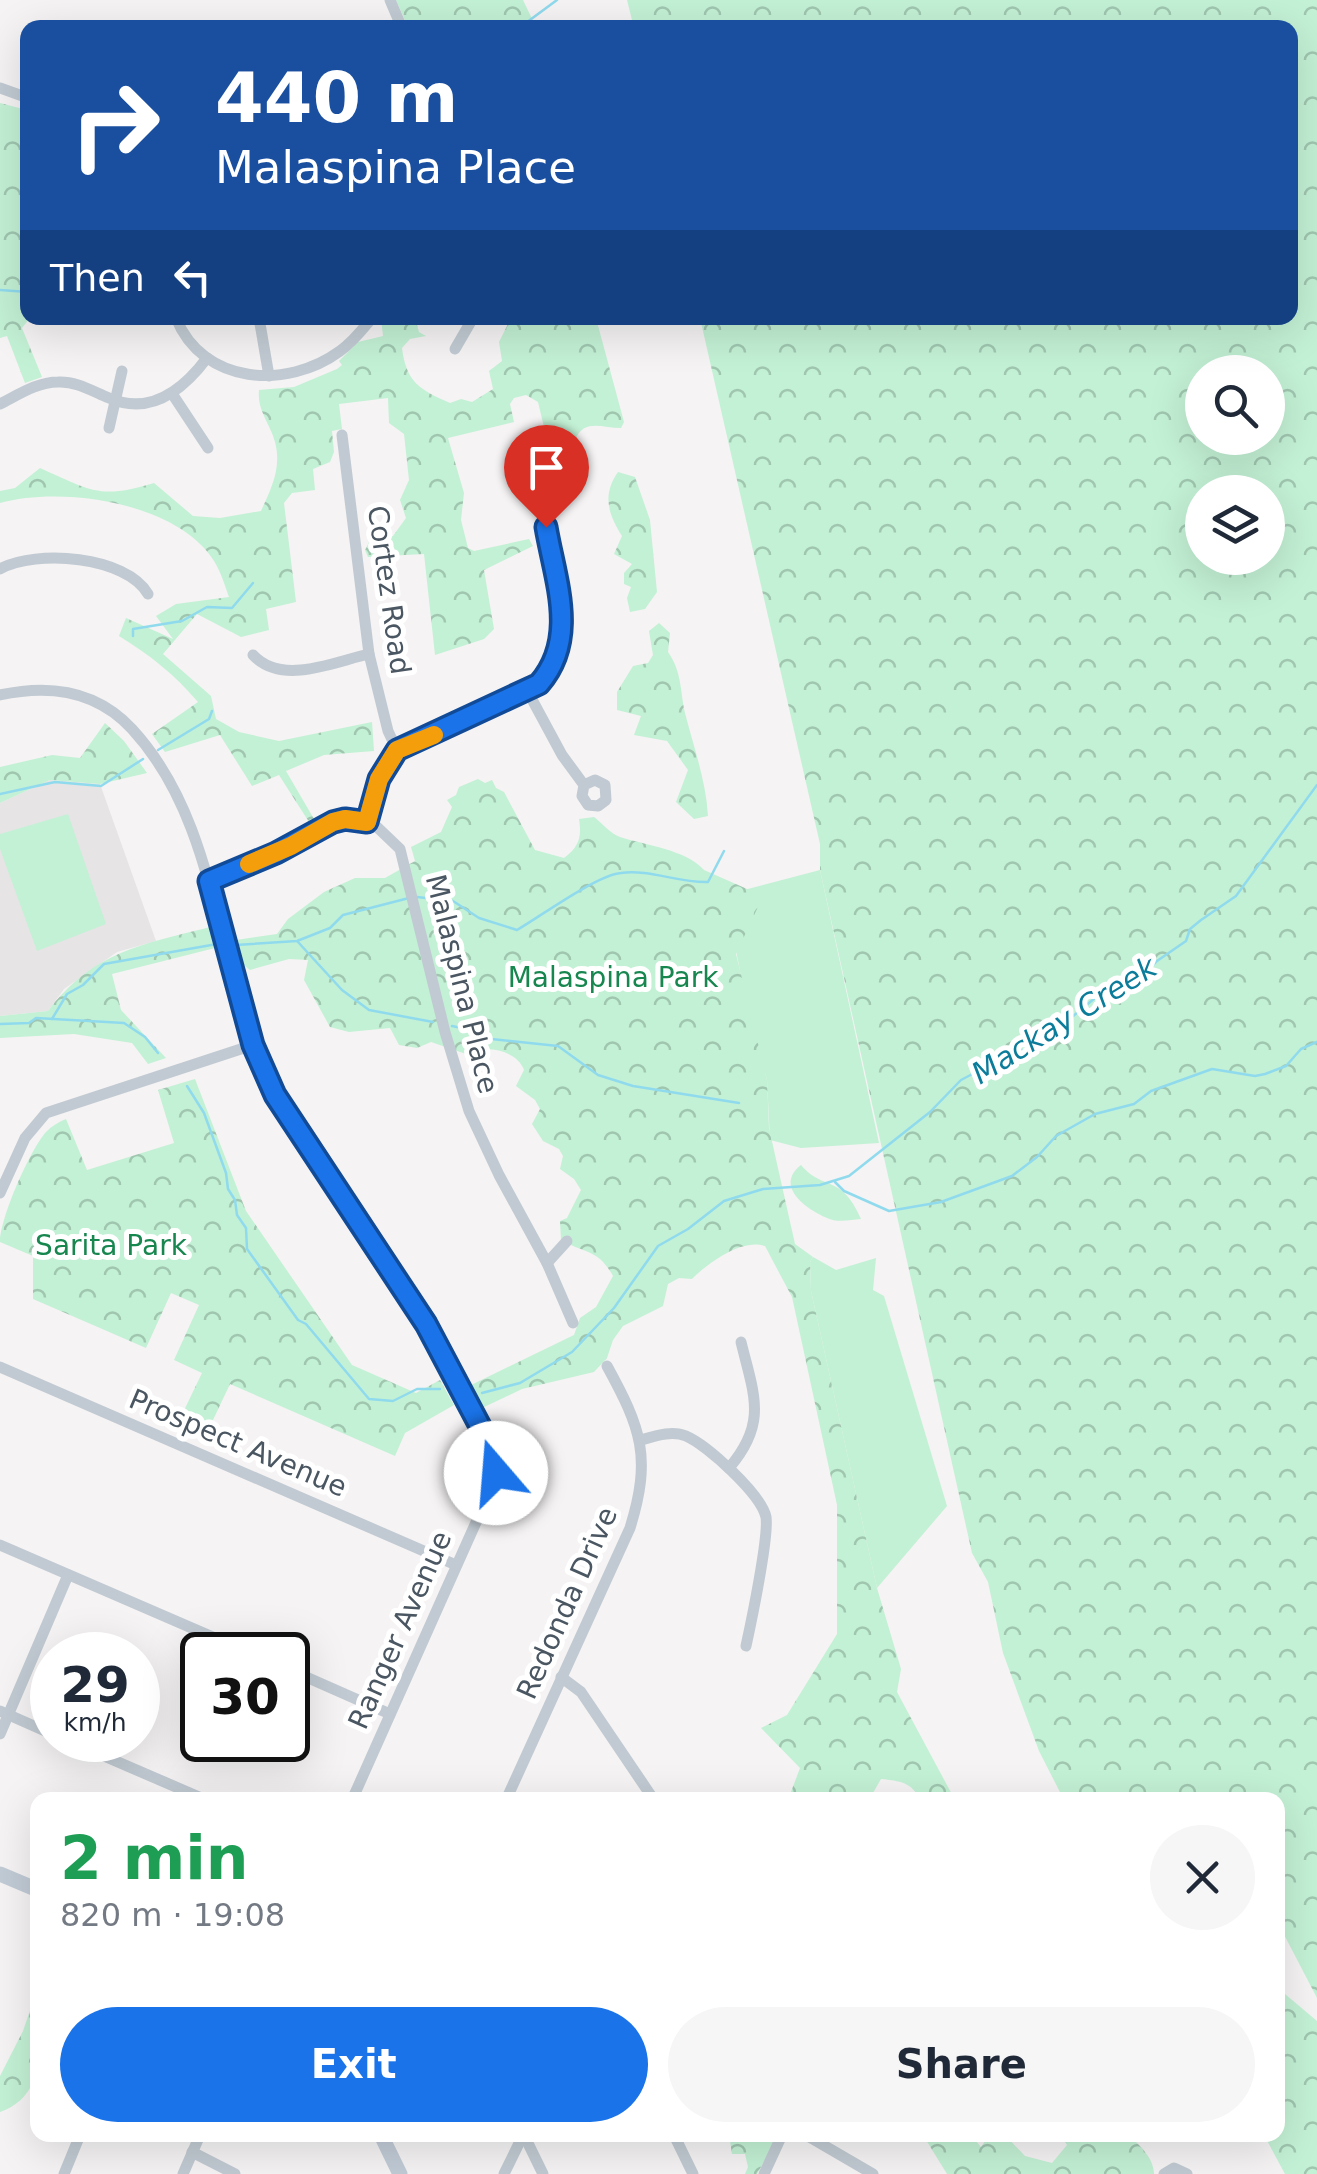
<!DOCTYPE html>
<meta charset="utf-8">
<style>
:root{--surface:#fff;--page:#f6f6f7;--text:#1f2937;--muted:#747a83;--accent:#1a73e8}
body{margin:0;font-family:"DejaVu Sans",sans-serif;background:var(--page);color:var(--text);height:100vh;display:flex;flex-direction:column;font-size:38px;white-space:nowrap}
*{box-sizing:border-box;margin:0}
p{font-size:32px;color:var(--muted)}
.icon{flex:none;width:55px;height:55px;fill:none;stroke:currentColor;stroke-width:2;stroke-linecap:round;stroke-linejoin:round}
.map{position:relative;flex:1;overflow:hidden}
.sheet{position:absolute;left:30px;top:1792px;width:1255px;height:350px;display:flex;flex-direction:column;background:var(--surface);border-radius:20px;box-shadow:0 10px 40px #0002}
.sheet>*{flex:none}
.banner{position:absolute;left:20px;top:20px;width:1278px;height:305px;border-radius:20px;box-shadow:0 10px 40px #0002;background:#1a4fa0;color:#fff;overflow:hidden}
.fabs{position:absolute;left:1185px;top:355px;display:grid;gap:20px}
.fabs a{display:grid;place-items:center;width:100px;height:100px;border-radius:50%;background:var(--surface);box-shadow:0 10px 40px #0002;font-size:50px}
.speed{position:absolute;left:30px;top:1632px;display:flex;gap:20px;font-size:50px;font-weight:700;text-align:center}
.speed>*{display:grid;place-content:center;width:130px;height:130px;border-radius:50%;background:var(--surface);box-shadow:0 10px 40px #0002;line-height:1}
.speed small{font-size:25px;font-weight:400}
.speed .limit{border:5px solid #111;border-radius:15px;background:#fff;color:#111}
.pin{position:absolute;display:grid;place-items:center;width:85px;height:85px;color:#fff;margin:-102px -42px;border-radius:50% 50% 50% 0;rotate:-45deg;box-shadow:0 0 10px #0007}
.pin .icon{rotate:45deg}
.me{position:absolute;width:110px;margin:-55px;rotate:342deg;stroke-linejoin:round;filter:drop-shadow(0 0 8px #0008)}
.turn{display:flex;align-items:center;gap:35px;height:210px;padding:0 30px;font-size:45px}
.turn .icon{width:130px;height:130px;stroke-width:2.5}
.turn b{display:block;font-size:70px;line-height:85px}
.then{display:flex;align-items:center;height:95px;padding:0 30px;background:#0003;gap:20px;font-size:38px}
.round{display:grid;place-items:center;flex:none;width:105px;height:105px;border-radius:52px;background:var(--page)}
.head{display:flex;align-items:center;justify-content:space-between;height:170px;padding:0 30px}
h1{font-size:60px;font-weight:800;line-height:75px;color:#1e9e55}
.primary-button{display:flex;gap:20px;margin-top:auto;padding:20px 30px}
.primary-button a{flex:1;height:115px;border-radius:60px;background:var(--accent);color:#fff;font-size:40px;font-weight:800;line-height:115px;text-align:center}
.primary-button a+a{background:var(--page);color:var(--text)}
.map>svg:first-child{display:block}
</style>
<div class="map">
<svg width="1317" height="2174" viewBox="0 0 1317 2174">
<defs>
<pattern id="forest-crowns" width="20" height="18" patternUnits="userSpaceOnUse" patternTransform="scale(2.5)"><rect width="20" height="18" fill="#c3f1d5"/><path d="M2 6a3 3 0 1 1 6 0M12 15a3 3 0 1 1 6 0" fill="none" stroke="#a0c6b0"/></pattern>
</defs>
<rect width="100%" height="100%" fill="#f5f3f3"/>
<polygon fill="#e6e4e5" points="50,780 100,784 156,941 117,952 64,989 48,1011 0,1016 0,803"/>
<g fill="#c3f1d5">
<polygon points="68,814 106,924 37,951 0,849 0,834"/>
<polygon points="820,870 879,1143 801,1148 770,1140 767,1080 750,1021 725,895"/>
<path d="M801,1165C824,1192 841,1173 861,1219C850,1220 837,1223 827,1218C806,1209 774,1186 801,1165Z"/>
<polygon points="813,1257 836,1270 876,1258 873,1290 884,1296 947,1506 877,1588 811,1291 810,1262"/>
</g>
<g fill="url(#forest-crowns)" fill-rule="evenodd">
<polygon points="396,0 523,0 536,27 408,27"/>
<path d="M627,0H1317V1998L1278,1923V1800H1064L1039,1751L1003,1653L988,1582L972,1553L820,870V844L700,318H1290V28H634ZM1202,372H1268V438H1202ZM1202,492H1268V558H1202Z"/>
<polygon points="0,103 27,110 28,318 30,318 22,328 42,377 25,383 7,336 0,338"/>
<path d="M381,318H421L417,325L419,332L426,336L410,339L402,348C406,382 420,390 450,403L461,399L472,402L493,389L489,371L502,361L499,342L511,318H596L624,422L621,428C602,428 584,418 575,440H564L549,448L538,402L526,395L514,398L510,404L514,422L448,438L464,493L461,520L468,548L474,551L529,539L533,546L484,570L494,629L484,639L435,655L424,554L368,557L365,550L370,540L393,536L406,518L400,500L409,480L404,434L389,423L388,398L339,404L342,429L332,431L334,452L330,462L313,469L315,490L292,493L284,503L296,602L266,609L269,630L241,637L197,614L163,654L211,696L216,719L239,732L279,741L372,722L374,751L324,755L286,771L314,819L309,822L279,775L252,786L220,735L165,752L152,734L198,702C174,674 150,655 119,636L126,618L173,639L156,616L176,604L229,597C225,586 221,572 214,561C177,502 62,486 0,503V491L15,488L40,468C90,490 99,500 154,483L193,516L220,518L261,511C271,489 282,468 275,442C270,423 257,411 259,390L294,387L337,369L342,365L339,361L358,342L383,336Z"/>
<path d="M618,472L635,477L650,520L657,592L645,609L630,612L627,598L631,587L624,584V573L632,564L614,554L622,536C608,514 602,495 618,472Z"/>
<path d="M659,623L670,633L668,652C682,672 680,690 685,713C694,748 706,781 708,816L694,819L676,802L688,770L667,741L634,735L641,716L617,710V692L633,666L648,663L653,655L649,631Z"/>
<polygon points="105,723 124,741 147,773 100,784 50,780 0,803 0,767 52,755 80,758"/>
<path d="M478,779L485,783L492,780L496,788L504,792L535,850L564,858C579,847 582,837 579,819L594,817C602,823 611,834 620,837C645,845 687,850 704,870L763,896L736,954L767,1080L769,1128L795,1244L813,1257L810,1262L811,1291L877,1588L901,1669L897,1692L955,1800H920C912,1782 900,1781 881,1779L869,1800H788L800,1768L761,1728L787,1715L837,1634V1505L792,1297L765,1246C742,1238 708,1263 692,1279L679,1278L668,1284L663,1306L623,1326L613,1340L607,1358L594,1372L522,1389L482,1408L469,1386L574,1335L580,1318L596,1307L613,1276C598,1249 586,1254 561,1240L560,1221L567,1218L581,1190L574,1179L560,1169L563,1156L559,1149L543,1141L532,1124L540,1109L535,1100L516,1086L524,1070C517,1050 485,1044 466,1054L431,1042L417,1048L399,1045L390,1028L349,1032L330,1027L304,980L308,960L289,959L250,970C238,960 231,956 236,940L277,934L288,919L324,892L355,878H385L415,861L411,847L441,832L452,807L447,800L456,795L459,787Z"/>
<path d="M210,927L215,948L112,974L121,1010L166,1058L148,1064L132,1043L74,1034L0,1038V1016L48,1011C94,951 141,945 210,927Z"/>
<path d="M195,1079L246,1211L352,1365L416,1393L440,1380L454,1405L405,1433L395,1456L230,1384L204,1439L176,1427L202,1373L174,1360L199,1305L171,1293L146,1348L33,1299V1256L0,1242C0,1218 30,1150 46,1132C52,1126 58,1122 66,1119L87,1170L174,1143L158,1090Z"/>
<polygon points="1278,1953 1285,1994 1317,2021 1317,2174 1285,2174 1264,2135 1278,2135"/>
<path d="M37,1990C38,2035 52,2094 0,2112V2076L23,2031Z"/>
<polygon points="729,2135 775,2135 772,2148 757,2174 745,2174 748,2167 745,2154 732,2154"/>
<path d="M923,2135H971L981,2147L987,2138L1005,2135L1025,2156L1052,2163L1067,2145L1060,2135H1129C1140,2146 1154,2158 1154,2174H947Z"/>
</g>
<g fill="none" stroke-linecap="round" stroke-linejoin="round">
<g stroke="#90daee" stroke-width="2.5">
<polyline points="519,28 557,0"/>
<polyline points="0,290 28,292"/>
<polyline points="133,636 133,629 182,621 207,607 232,608 253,583"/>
<polyline points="158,750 209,719 212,711"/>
<polyline points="0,794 55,782 101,786 143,759"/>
<path d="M417,897L453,901L479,918L517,930C541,916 597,875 621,873C649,869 679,883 708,882L724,851"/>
<polyline points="298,942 342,990 369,1010 433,1022"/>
<polyline points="236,945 297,941 330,928 343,915 409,898"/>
<polyline points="52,1019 67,994 83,985 104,964 217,944"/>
<polyline points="0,1024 29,1023 36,1018 124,1023 145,1037 158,1053"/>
<polyline points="452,1026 471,1030 482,1038 558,1046 598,1075 633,1086 739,1103"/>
<polyline points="187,1086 204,1113 226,1173 228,1189 235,1200 237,1215 246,1228 247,1249 298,1320 306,1324 369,1399 393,1401 417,1389 440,1389"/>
<polyline points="835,1182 844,1191 889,1211 941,1202 1012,1176 1037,1157 1056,1136 1095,1114 1134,1104 1151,1091 1212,1069 1255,1076 1265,1074 1286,1066 1301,1049 1317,1042"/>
<polyline points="482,1393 520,1383 572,1352 614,1308 658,1246 688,1229 724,1201 763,1189 820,1185 849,1176 930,1112 961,1080 980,1070 998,1055 1013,1049 1027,1051 1043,1041 1095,998 1107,997 1126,985 1136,983 1157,961 1186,941 1190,929 1201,920 1236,896 1317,785"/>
</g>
<g stroke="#c1cad2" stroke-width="11">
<polyline points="390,0 402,28"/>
<polyline points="0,88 28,98"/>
<path d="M176,318C203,385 287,390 340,351C353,342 362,330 372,318"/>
<polyline points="259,318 269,376"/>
<polyline points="455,349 473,318"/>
<polyline points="173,395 208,448"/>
<path d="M0,404C18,395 37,382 58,382C76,381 92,391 109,398C150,416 183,390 207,358"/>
<polyline points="109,428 122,371"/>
<polyline points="342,435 369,654 388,731 397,750"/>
<path d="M0,569C36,549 126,556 148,594"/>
<path d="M253,655C282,686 333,662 369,654"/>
<polyline points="528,692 562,755 584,785 595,780 605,785 606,800 598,806 588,805 582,796 584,785"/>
<path d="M0,695C50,684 96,690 132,729C213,817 215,944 255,1051C277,1107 314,1156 348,1206C389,1265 425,1324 459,1386C471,1409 485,1430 494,1454L495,1473L490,1491L352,1800"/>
<path d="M367,822L379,779L397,750L528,692C551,677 562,654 563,626L541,499L539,485L543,481"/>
<polyline points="209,881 276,853 333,822 345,819 377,827 400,849 445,1032 469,1111 499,1175 547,1263 573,1323"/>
<polyline points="0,1193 25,1138 46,1113 253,1045"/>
<polyline points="547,1263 567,1241"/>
<polyline points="0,1367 456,1565"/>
<path d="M641,1440C655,1436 672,1430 686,1436C707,1445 761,1494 766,1517C769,1537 751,1623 746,1646"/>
<path d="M729,1468C768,1423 754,1395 741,1342"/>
<polyline points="0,1545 254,1655"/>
<polyline points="288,1669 390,1714"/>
<polyline points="561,1677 581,1692 654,1800"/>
<polyline points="0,1711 52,1734"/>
<polyline points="0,1734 68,1575"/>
<polyline points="67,1740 206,1800"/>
<path d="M506,1800L630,1528C652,1457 641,1428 607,1366"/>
<polyline points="524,2135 543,2174"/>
<polyline points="674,2135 693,2174"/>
<polyline points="806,2135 873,2174"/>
<polyline points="192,2152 235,2174"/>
<polyline points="64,2174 80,2135"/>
<polyline points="183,2174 200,2135"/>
<polyline points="504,2174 523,2135"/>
<polyline points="764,2174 782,2135"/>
<polyline points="1164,2174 1174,2168 1187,2174"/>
</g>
<g stroke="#c1cbd6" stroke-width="15">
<polyline points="0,1874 38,1890"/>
<polyline points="381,2135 400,2174"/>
</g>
</g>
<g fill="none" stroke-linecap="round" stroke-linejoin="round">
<g stroke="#114b97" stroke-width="25">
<path id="route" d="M496,1473L490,1445L426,1324L275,1095L253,1045L209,881L276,853L333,822L345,819L367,822L379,779L397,750L539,684C579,638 555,580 546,527"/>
</g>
<use href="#route" stroke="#1a73e8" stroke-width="18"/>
<polyline stroke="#f59e0b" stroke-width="18" points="249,864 291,846 333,822 345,819 367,822 379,779 397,750 434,735"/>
</g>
<g text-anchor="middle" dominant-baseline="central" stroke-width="10" stroke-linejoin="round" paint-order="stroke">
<g font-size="28" fill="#4a5661" stroke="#fff">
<text transform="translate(389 590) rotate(82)">Cortez Road</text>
<text transform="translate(462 984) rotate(76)">Malaspina Place</text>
<text transform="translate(238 1443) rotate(23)">Prospect Avenue</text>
<text transform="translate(567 1603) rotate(-66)">Redonda Drive</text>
<text transform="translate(400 1630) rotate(-66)">Ranger Avenue</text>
</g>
<g font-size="28" fill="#17864f" stroke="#fff">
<text x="613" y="977">Malaspina Park</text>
<text x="111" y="1245">Sarita Park</text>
</g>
<g font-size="30" font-style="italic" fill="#0c7c9b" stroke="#fff">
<text transform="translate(1064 1020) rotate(-32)">Mackay Creek</text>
</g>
</g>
</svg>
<div class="fabs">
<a><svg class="icon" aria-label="search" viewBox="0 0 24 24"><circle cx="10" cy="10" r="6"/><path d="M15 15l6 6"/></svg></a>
<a><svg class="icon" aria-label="layers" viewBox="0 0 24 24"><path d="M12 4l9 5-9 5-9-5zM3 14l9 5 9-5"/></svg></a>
</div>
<div class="speed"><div>29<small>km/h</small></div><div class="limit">30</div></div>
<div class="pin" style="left:546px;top:527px;background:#d93025"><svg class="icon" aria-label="arrive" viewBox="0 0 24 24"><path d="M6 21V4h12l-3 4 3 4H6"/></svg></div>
<svg class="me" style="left:496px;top:1473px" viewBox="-20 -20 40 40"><circle r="19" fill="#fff"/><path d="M0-13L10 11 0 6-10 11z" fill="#1a73e8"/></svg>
<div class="banner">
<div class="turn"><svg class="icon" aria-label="right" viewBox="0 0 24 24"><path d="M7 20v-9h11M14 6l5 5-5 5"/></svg><div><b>440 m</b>Malaspina Place</div></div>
<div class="then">Then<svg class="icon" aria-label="left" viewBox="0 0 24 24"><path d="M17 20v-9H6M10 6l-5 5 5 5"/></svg></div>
</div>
<section class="sheet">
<div class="head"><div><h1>2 min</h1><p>820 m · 19:08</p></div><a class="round"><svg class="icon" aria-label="close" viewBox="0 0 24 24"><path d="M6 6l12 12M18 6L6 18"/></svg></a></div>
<div class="primary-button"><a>Exit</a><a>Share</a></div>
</section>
</div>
